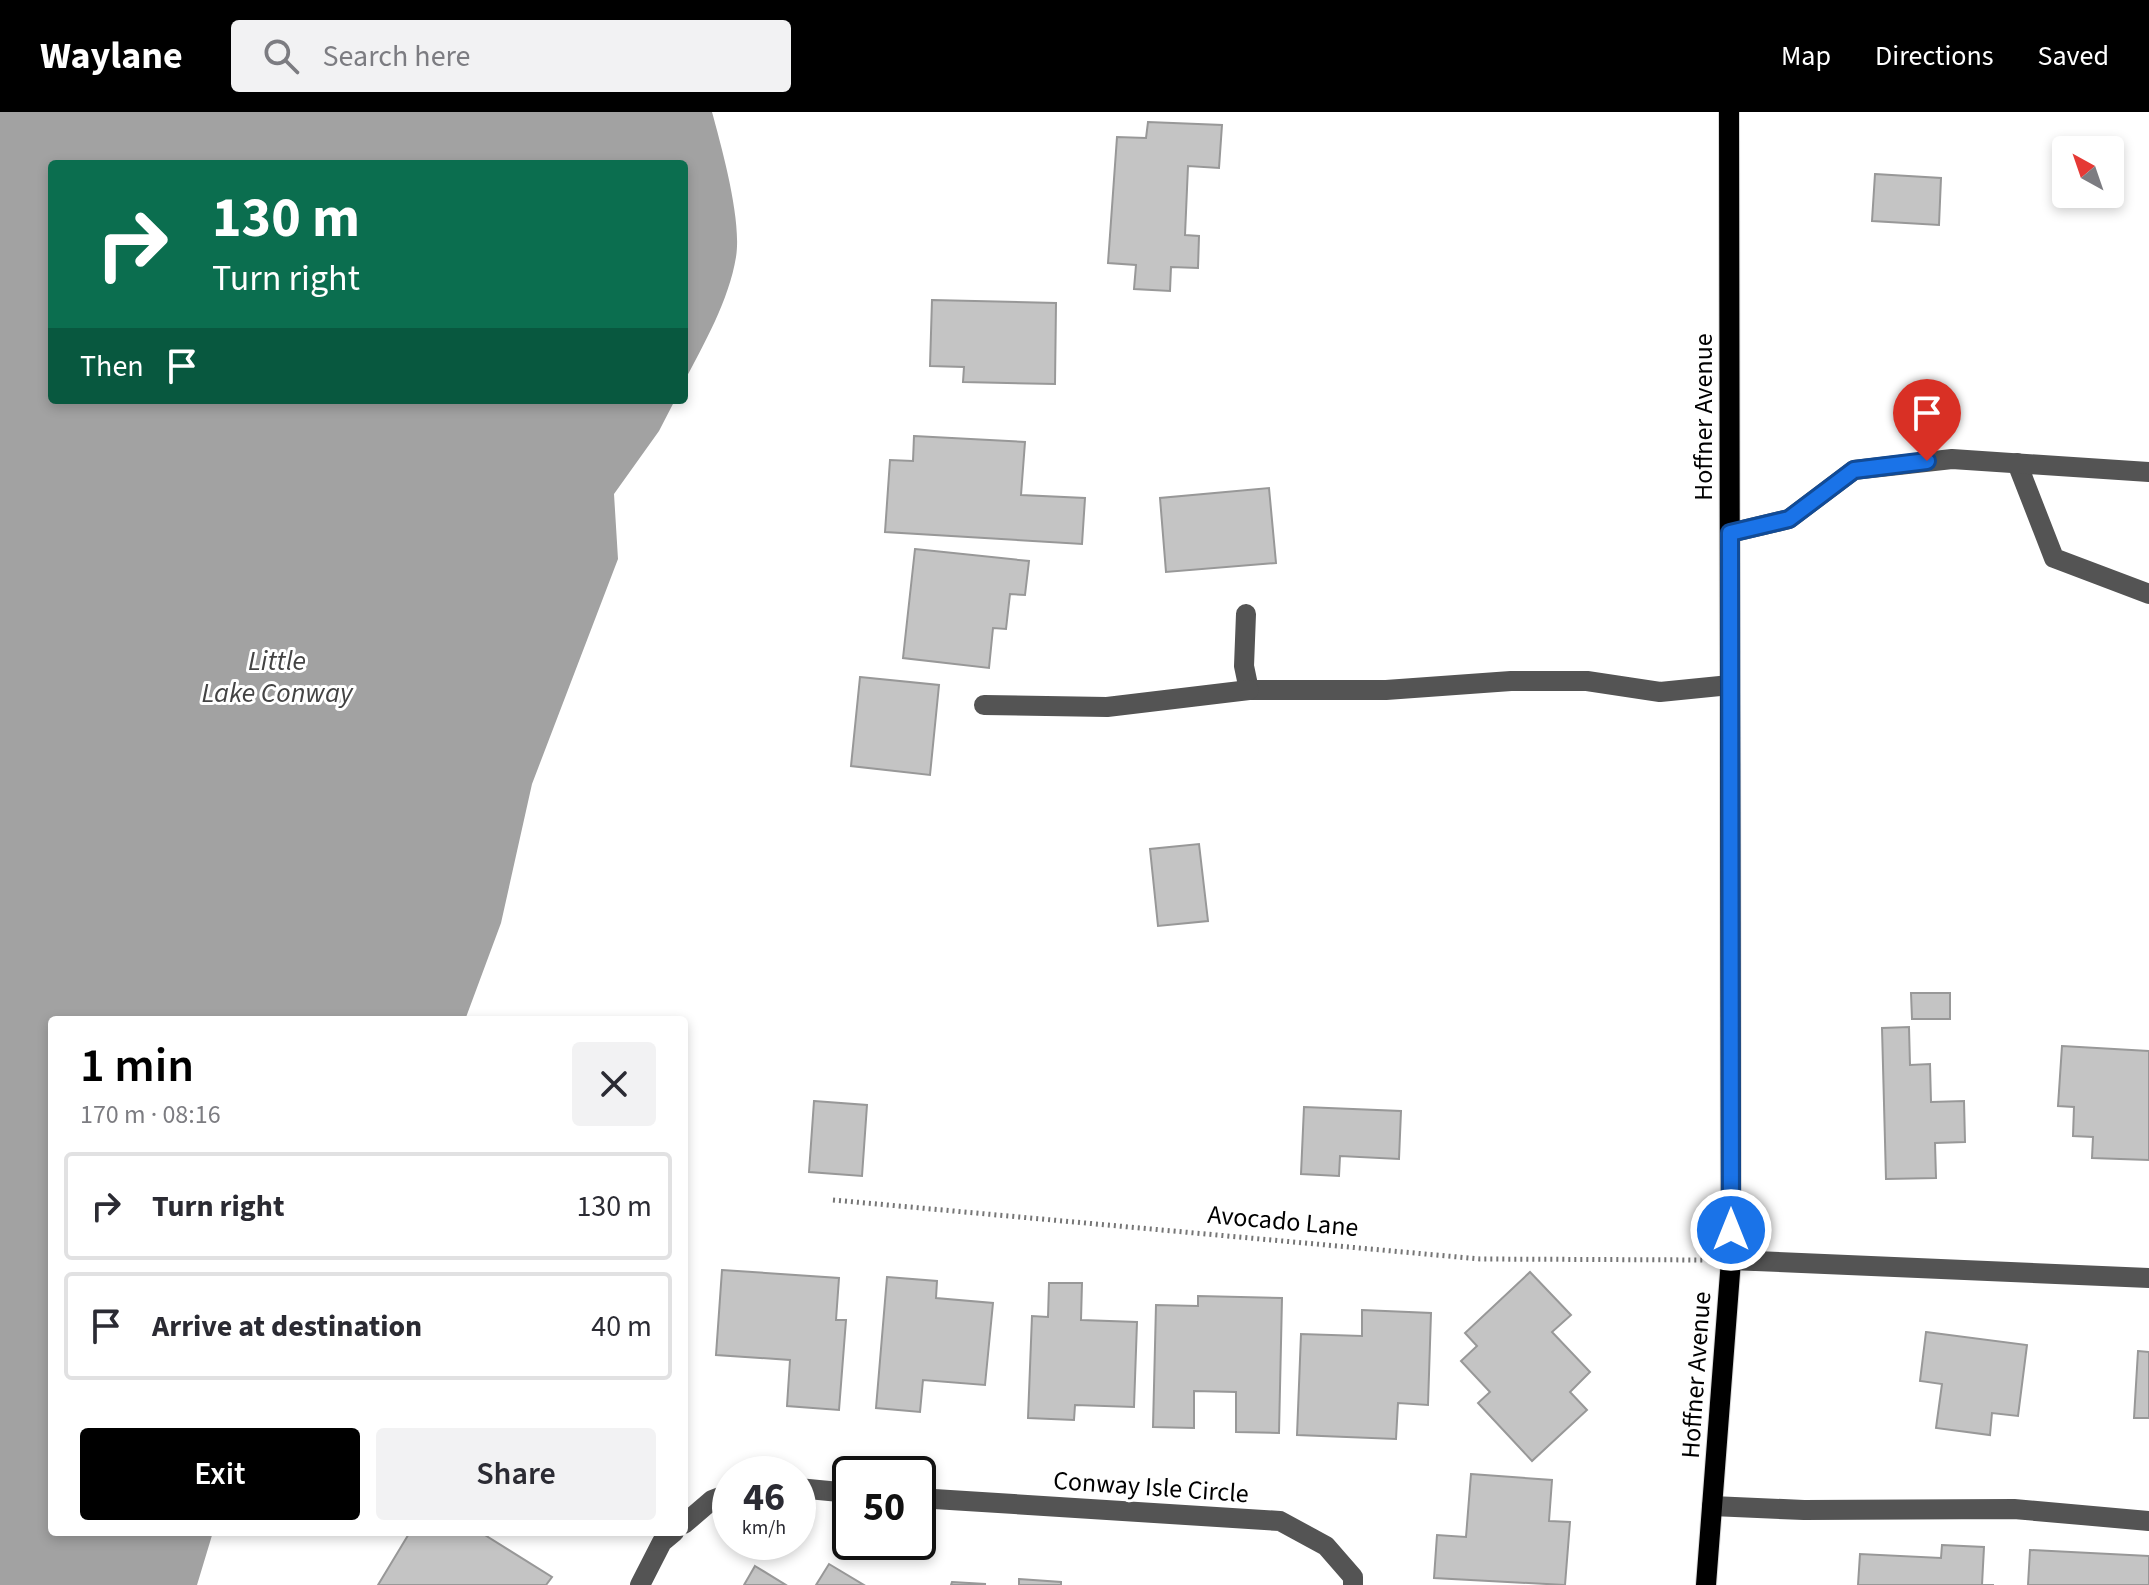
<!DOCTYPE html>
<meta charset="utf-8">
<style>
:root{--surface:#fff;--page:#f2f2f3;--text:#2b2b33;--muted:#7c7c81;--line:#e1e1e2;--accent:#000}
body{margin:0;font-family:"Source Sans 3",sans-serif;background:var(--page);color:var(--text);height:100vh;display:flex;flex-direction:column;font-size:30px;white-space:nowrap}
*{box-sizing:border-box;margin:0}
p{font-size:26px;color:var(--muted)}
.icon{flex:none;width:44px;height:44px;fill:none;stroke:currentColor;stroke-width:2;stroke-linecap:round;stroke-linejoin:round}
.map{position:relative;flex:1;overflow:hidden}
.drawer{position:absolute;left:48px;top:904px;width:640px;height:520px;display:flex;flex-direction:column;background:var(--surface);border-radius:8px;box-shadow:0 4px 12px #0003}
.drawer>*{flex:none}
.guide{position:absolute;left:48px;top:48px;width:640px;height:244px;border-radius:8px;box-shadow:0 4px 12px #0003;background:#0b6e4f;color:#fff;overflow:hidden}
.needle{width:52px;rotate:320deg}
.controls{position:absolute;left:2052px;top:24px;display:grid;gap:16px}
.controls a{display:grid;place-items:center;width:72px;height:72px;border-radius:8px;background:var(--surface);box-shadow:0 4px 12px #0003;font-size:40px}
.speed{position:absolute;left:712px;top:1344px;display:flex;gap:16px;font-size:40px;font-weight:700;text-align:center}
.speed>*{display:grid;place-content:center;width:104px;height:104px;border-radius:50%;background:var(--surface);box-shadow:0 4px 12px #0003;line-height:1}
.speed small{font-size:20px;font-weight:400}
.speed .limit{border:4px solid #111;border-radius:12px;background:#fff;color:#111}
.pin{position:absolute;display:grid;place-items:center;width:68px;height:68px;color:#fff;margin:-82px -34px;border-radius:50% 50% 50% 0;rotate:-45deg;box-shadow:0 0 8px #0007}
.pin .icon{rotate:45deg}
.me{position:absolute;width:88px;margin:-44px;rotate:0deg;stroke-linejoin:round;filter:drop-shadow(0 0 6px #0008)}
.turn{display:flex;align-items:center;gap:28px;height:168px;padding:0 32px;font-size:36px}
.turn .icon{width:104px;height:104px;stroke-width:2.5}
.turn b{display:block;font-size:56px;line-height:68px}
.then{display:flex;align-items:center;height:76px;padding:0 32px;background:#0003;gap:16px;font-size:30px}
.round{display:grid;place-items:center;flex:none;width:84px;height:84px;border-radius:8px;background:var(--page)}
.head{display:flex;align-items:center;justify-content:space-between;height:136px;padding:0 32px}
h1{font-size:48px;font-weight:600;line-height:60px;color:var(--accent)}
.cta{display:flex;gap:16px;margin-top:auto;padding:16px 32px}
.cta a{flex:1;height:92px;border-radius:8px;background:var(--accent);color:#fff;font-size:32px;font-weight:600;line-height:92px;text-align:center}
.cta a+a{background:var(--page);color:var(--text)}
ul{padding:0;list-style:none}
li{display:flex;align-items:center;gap:24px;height:108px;margin:0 16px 12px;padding:0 16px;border:4px solid var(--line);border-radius:8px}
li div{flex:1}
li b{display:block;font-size:30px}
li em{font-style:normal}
header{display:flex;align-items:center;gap:48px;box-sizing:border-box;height:112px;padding:0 40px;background:var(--accent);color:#fff}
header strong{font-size:38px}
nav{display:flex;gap:44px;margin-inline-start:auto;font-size:28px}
.search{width:560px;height:72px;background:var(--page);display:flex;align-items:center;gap:20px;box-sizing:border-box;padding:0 28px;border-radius:8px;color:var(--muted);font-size:30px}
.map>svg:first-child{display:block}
</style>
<header>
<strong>Waylane</strong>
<div class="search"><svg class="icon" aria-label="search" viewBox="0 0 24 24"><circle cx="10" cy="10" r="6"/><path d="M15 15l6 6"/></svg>Search here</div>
<nav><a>Map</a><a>Directions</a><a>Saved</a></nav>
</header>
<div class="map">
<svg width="2149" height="1473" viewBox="0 0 2149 1473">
<rect width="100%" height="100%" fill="#fff"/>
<path fill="#a2a2a2" d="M0,0H712C722,37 742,108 736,145C729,188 704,232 684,270V52H52V288H675L659,319L614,382L618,447L532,672L501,811L465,908H52V1420H213L197,1473H0Z"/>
<g fill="#c4c4c4" stroke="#989898" stroke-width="2">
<polygon points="1148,10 1222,13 1219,56 1188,54 1185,123 1199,124 1198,156 1171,155 1170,179 1134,177 1136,153 1108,151 1117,25 1146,26"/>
<polygon points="1875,62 1941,66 1939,113 1872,109"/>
<polygon points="932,188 1056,191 1055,272 963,270 964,255 930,254"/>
<polygon points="914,324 1025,330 1021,383 1085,386 1082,432 885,420 890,348 913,349"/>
<polygon points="1269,376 1276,451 1166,460 1160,386"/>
<polygon points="915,437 1029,449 1025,483 1010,482 1006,517 993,516 989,556 903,546"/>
<polygon points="860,565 939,573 930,663 851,654"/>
<polygon points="1199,732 1208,809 1158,814 1150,737"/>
<polygon points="1911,881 1950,881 1950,907 1912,907"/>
<polygon points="1909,915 1910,953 1930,952 1931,990 1964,989 1965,1030 1935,1031 1936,1066 1886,1067 1882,916"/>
<polygon points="2062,934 2149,939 2149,1048 2092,1046 2093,1025 2073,1024 2074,995 2058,994"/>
<polygon points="814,989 867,993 862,1064 809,1060"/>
<polygon points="1304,995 1401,999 1399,1047 1340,1044 1339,1064 1301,1062"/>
<polygon points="722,1158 839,1166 836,1208 846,1208 839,1298 787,1294 790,1248 716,1243"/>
<polygon points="1530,1160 1571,1203 1552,1220 1590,1260 1570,1280 1587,1298 1532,1349 1478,1291 1490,1280 1461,1249 1477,1234 1465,1221"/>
<polygon points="887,1165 937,1169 936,1186 993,1191 985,1273 923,1268 920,1300 876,1296"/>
<polygon points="1049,1171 1082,1171 1081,1208 1137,1210 1134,1295 1075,1293 1074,1308 1028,1306 1032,1204 1048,1205"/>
<polygon points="1198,1184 1282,1186 1279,1321 1236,1320 1236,1280 1194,1279 1194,1316 1153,1315 1156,1193 1198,1194"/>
<polygon points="1362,1198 1431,1201 1428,1293 1398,1291 1396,1327 1297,1323 1301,1222 1362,1224"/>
<polygon points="1926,1220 2027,1233 2018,1304 1992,1301 1990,1323 1936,1316 1942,1272 1920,1269"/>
<polygon points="2138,1239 2149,1240 2149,1306 2134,1306"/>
<polygon points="1471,1362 1552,1368 1549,1409 1570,1410 1565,1473 1434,1466 1437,1423 1466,1425"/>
<polygon points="410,1420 480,1420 552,1465 546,1473 378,1473"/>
<polygon points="1942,1433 1984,1435 1982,1473 1994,1473 1858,1473 1860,1442 1941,1446"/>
<polygon points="2030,1438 2149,1444 2149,1473 2028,1473"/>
<polygon points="829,1452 864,1473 816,1473"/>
<polygon points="755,1454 786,1473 744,1473"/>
<polygon points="1019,1467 1061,1470 1061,1473 1019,1473"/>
<polygon points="952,1470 986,1472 951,1473"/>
</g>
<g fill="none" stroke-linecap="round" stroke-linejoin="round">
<g stroke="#dbdbdb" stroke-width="22">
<polyline id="major" points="1706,1473 1731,1148 1729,0"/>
</g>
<polyline stroke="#767676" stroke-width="5" stroke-dasharray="2 4" stroke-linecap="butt" points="833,1088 1480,1147 1706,1148"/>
<g stroke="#545454" stroke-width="20">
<polyline points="2017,351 2054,446 2149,482"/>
<polyline points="1730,421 1789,407 1854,358 1952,347 2149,360"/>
<polyline points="1246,502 1244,554 1249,578 1386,578 1511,569 1587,569 1660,580 1730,573"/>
<polyline points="984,593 1107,595 1249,578"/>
<polyline points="1731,1148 2149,1166"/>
<polyline points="798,1376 850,1381"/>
<polyline points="918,1386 1280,1409 1326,1434 1353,1465 1353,1473"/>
<polyline points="1712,1394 1804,1398 2014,1397 2149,1409"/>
<polyline points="684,1412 712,1388 730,1381"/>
<polyline points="640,1473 662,1430 674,1420"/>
</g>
<use href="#major" stroke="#000" stroke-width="20"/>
</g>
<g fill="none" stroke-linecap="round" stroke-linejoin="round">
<g stroke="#114b97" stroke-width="20">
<polyline id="route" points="1731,1118 1730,421 1789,407 1854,358 1927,349"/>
</g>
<use href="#route" stroke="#1a73e8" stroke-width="14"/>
</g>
<g text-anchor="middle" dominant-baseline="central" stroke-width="6" stroke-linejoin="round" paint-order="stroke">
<g font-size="26" fill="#000" stroke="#fff">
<text transform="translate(1703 305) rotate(-90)">Hoffner Avenue</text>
<text transform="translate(1283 1109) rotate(5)">Avocado Lane</text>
<text transform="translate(1696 1263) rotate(-86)">Hoffner Avenue</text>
<text transform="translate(1151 1375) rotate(4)">Conway Isle Circle</text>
</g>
<g font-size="28" font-style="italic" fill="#434343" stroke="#fff">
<text x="277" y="549">Little<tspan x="277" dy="32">Lake Conway</tspan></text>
</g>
</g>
</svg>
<div class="controls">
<a><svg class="needle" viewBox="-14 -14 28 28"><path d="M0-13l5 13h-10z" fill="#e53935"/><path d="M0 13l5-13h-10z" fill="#7c7c81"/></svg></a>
</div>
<div class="speed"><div>46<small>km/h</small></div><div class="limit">50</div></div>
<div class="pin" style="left:1927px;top:349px;background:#d93025"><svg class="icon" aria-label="arrive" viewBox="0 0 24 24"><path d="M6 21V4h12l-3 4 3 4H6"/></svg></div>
<svg class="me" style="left:1731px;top:1118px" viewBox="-20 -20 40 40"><circle r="17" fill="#1a73e8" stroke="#fff" stroke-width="3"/><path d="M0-11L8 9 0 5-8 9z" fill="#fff"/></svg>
<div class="guide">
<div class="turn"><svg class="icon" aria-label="right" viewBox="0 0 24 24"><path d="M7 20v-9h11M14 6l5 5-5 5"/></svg><div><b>130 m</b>Turn right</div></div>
<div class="then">Then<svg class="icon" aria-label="arrive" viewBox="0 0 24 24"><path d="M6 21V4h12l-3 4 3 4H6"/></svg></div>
</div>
<section class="drawer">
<div class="head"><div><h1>1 min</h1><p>170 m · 08:16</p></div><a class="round"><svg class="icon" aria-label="close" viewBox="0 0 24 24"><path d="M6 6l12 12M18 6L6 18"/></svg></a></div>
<ul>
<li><svg class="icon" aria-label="right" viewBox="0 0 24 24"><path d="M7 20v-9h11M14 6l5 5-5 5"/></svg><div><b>Turn right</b></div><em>130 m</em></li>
<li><svg class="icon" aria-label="arrive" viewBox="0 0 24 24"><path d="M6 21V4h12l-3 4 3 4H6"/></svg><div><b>Arrive at destination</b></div><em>40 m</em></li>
</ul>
<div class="cta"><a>Exit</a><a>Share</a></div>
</section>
</div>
